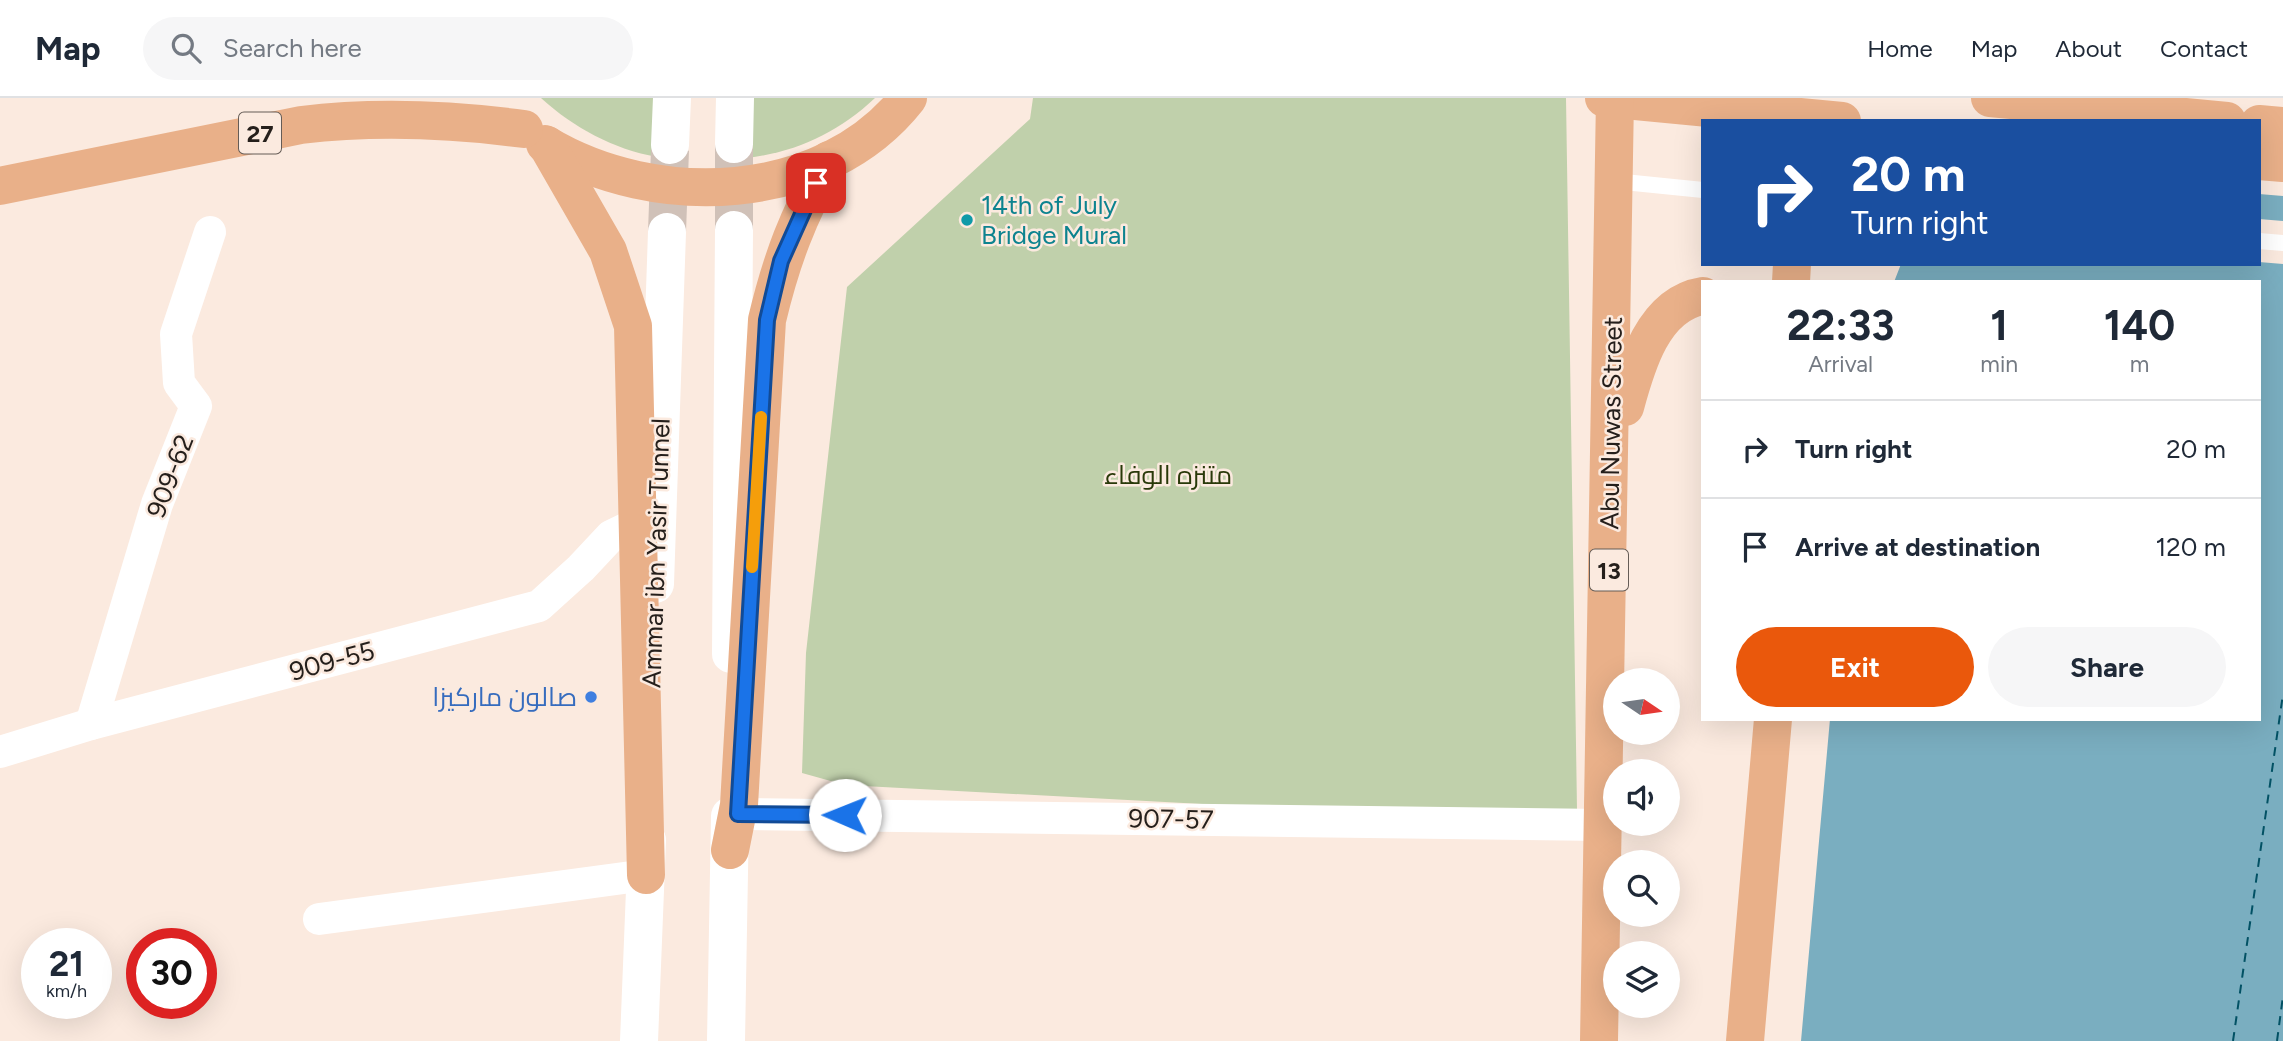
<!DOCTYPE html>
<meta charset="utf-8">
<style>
:root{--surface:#fff;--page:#f6f6f7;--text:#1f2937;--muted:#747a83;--line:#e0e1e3;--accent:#ea580c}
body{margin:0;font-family:Figtree,Cairo,sans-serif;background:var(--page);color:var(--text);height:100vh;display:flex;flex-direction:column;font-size:26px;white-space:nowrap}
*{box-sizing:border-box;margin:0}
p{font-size:23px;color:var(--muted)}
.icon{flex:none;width:38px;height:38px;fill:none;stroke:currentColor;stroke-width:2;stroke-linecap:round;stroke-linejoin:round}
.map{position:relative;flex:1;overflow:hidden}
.details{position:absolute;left:1701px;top:182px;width:560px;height:441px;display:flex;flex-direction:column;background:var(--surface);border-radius:0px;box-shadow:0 7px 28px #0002}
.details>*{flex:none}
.hud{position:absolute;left:1701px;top:21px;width:560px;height:147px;border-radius:0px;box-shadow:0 7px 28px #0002;background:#1a4fa0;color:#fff;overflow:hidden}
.needle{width:46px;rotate:103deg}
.fabs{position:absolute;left:1603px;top:570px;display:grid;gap:14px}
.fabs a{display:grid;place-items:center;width:77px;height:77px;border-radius:50%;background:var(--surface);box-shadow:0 7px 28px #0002;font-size:35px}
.speed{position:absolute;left:21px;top:830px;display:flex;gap:14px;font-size:35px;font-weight:700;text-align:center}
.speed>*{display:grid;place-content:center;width:91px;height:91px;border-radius:50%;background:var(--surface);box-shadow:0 7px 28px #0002;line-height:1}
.speed small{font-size:18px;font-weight:400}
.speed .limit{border:10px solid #d22;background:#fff;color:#111}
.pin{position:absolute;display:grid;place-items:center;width:60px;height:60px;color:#fff;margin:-30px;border-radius:14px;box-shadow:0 4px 10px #0006}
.me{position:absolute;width:77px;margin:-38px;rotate:271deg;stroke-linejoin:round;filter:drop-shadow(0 0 5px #0008)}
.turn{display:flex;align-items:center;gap:24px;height:147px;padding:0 35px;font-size:32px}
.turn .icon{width:91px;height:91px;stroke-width:2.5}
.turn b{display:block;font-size:49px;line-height:60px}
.eta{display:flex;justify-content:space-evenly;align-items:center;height:119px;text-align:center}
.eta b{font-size:42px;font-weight:700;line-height:49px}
.action{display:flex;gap:14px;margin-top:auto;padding:14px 35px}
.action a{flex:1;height:80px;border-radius:42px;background:var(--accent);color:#fff;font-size:28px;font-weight:700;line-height:80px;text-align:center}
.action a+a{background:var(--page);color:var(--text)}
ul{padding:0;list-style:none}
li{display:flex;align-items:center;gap:21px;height:98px;padding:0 35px;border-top:2px solid var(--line)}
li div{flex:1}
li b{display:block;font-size:26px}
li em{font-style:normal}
header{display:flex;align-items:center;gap:42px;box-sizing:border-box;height:98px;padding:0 35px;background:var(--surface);border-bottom:2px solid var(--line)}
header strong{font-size:33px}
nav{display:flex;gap:38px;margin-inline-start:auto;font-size:24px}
.search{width:490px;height:63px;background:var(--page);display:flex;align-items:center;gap:18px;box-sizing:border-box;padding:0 24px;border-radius:38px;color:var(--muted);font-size:26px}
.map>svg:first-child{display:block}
</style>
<header>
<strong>Map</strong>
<div class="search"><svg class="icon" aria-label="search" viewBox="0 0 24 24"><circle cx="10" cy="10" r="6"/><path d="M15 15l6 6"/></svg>Search here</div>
<nav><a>Home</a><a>Map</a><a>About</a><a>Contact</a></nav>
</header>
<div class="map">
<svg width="2283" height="943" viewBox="0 0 2283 943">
<rect width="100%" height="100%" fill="#fbeadf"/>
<g fill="#c0d0ab">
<path d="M541,0H658L657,59C613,51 574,30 541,0Z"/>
<path d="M747,0H875C839,34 797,54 747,60Z"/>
<polygon points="1033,0 1566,0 1577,711 1411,717 845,687 802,675 806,555 847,189 1030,21"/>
</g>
<polygon fill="#7aaec0" points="2283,0 2283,943 1801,943 1830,621 2259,621 2259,184 1894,184 1901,166 2259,166 2259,23"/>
<g fill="#fbeadf">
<polygon points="1942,0 2283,0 2283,98 2259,96 2259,23 1937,23"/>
<polygon points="2259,121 2283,123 2283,166 2259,164"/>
</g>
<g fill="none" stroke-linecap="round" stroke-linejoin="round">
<g stroke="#025164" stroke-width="2" stroke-dasharray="9 7" stroke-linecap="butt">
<polyline points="2233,943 2283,596"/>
<polyline points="2277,943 2283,898"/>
</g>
<g stroke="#d0c1b8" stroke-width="38" stroke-dasharray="38 19" stroke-linecap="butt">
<polyline points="734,132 734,46"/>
<polyline points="667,134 670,52"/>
</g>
<g stroke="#fff" stroke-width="16">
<polyline points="1614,83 1703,92"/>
<polyline points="2259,143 2283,145"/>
</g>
<g stroke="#fff" stroke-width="32">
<polyline points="91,626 157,406 196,308 179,285 176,236 210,134"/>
<polyline points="0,654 91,626 539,508 581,470 611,438 638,425"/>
<polyline points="738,716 1604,727"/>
<polyline points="319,821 646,777"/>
</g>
<g stroke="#fff" stroke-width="38">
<polyline points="734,46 735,0"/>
<polyline points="670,47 672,0"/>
<polyline points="655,486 667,134"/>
<polyline points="731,556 734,132"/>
<polyline points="639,943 647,742"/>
<polyline points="726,943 730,718"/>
</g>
<g stroke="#e9b089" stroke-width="38">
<polyline points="1604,0 1842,23"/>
<polyline points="1990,0 2227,23"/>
<polyline points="2259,26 2283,28"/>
<path d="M545,46C655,112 824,107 908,0"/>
<polyline points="547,47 608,153 633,228 646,777"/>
<polyline points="2259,63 2283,65"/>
<path d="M0,88L301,27C377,18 448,21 524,31"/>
<polyline points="1791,184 1792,166"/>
<path d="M1625,309C1636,268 1653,206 1703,198"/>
<path d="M730,752L739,707L767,222C782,159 798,119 829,62"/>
<polyline points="1599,943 1615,0"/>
<polyline points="1745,943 1773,621"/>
</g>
</g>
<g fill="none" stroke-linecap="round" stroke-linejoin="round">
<g stroke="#114b97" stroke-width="18">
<polyline id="route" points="816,85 781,163 767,222 738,716 845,717"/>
</g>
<use href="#route" stroke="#1a73e8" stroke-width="12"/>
<polyline stroke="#f59e0b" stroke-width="12" points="752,469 761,319"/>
</g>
<circle fill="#0f9aa8" stroke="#fbeadf" stroke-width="2.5" cx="967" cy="122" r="7"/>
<circle fill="#3f7fe0" stroke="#fbeadf" stroke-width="2.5" cx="591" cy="599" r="7"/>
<g text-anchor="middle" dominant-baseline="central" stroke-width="5" stroke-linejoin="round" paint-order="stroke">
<g fill="#fbeadf" stroke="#655c56" stroke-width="2">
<rect x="239" y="14.5" width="42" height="41" rx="5"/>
<rect x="1590" y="451.5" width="38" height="41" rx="5"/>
</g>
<g font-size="24" font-weight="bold" fill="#251f1b">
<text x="260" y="35">27</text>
<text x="1609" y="472">13</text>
</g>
<g font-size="26" fill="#0d838f" stroke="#fbeadf" text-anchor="start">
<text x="981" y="107">14th of July<tspan x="981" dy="30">Bridge Mural</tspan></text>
</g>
<g font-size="26" fill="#251f1b" stroke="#fbeadf">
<text transform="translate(1611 325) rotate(-89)">Abu Nuwas Street</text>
<text transform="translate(170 378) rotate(-69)">909-62</text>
<text transform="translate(656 455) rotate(-88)">Ammar ibn Yasir Tunnel</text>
<text transform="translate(332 563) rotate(-15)">909-55</text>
<text transform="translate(1171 721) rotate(1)">907-57</text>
</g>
<g font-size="26" fill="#293909" stroke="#fbeadf">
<text x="1168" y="377">متنزه الوفاء</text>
</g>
<g font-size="26" fill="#366cbe" stroke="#fbeadf" text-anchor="end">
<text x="577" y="599">صالون ماركيزا</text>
</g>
</g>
</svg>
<div class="fabs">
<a><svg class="needle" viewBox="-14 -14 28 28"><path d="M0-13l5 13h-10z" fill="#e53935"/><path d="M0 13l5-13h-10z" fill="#747a83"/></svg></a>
<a><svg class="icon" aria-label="sound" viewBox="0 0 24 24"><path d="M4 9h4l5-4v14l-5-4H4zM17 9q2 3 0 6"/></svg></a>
<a><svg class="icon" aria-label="search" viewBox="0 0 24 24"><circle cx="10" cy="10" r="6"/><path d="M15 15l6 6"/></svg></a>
<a><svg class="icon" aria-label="layers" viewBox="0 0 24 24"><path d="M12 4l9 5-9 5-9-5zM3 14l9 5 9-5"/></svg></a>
</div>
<div class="speed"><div>21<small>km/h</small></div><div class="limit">30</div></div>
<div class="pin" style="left:816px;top:85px;background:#d93025"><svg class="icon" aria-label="arrive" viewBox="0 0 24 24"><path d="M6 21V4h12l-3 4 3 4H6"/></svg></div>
<svg class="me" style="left:845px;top:717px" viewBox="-20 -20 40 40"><circle r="19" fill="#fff"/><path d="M0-13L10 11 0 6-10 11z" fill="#1a73e8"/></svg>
<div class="hud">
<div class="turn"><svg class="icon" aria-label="right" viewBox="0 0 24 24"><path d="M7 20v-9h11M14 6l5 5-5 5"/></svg><div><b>20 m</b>Turn right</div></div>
</div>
<section class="details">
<div class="eta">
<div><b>22:33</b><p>Arrival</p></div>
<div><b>1</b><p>min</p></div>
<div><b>140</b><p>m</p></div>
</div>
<ul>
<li><svg class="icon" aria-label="right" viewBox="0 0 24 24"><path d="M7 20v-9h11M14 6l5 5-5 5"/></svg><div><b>Turn right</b></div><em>20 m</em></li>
<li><svg class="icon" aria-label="arrive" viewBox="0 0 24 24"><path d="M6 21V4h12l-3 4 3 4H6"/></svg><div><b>Arrive at destination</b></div><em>120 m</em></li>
</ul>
<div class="action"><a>Exit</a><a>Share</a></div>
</section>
</div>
